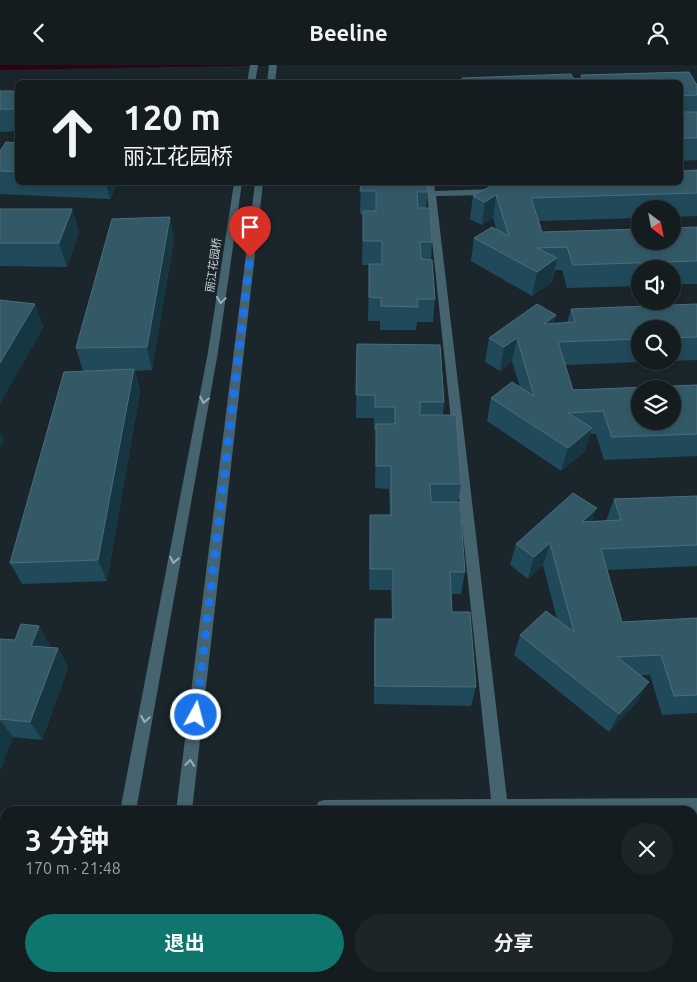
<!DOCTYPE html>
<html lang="zh">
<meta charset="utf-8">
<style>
:root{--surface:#141c20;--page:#1d2529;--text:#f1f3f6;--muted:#9da1a5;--line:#333a3e;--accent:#0f766e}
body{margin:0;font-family:Ubuntu,"Noto Sans SC",sans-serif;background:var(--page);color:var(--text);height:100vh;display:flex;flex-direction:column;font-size:19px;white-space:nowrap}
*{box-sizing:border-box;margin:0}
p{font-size:16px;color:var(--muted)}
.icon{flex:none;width:28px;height:28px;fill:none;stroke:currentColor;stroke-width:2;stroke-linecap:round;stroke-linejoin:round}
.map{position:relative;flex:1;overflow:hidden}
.side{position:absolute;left:0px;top:741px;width:698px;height:176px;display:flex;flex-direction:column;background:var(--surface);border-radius:15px 15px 0 0;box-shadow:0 2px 8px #0003,0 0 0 1px var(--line)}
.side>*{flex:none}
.hud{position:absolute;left:15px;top:15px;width:668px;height:105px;border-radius:8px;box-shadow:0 2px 8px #0003,0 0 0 1px var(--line);background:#141c20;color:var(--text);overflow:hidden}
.needle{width:32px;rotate:148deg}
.controls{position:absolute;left:631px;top:135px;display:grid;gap:10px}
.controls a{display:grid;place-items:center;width:50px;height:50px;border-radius:50%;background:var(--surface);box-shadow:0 2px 8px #0003,0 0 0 1px var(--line);font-size:25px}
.pin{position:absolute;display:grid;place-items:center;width:42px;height:42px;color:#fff;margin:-51px -21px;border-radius:50% 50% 50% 0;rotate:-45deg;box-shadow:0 0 5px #0007}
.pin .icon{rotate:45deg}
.me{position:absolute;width:55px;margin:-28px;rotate:7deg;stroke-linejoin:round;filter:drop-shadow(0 0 4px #0008)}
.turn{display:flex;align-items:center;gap:18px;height:105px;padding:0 25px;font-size:22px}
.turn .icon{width:65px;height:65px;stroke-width:2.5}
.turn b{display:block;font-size:35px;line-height:42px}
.round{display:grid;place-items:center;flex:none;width:52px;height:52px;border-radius:26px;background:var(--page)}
.summary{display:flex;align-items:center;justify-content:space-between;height:85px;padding:0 25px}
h1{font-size:30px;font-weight:700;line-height:38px}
.primary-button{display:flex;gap:10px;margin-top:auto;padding:10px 25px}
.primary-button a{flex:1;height:58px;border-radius:30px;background:var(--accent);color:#fff;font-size:20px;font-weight:700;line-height:58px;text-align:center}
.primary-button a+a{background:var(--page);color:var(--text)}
header{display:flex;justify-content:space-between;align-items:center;height:65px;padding:0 25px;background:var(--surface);font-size:22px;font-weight:700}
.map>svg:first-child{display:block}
</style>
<header><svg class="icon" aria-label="back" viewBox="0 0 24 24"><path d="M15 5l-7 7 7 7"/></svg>Beeline<svg class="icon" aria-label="person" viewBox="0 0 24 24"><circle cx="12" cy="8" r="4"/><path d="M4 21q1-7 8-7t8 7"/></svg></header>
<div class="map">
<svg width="697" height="917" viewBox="0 0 697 917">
<rect width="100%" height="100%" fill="#1a262b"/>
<polygon fill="#2d0211" points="0,0 288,0 0,5"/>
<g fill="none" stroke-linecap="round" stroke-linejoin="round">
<g fill="#456470" fill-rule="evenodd">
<polygon points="250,0 258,0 255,18 247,18"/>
<polygon points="269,0 277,0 275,18 267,18"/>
<polygon points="554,13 597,13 601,15 597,17 554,17"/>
<polygon points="477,14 480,14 480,18 422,18 425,16"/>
<polygon points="234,118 242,118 218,287 136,746 120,746 208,287"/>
<polygon points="255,118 263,118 192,746 176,746"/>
<polygon points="426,118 434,118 435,126 494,124 498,127 494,130 436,131 507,734 697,733 697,749 692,749 692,746 317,746 316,743 318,737 324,735 491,734"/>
<rect x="85" y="912" width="18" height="5"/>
<rect x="155" y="912" width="18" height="5"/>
</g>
</g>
<g fill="#204a5a">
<polygon points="689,7 697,20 697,95 680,96 680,18 579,18 581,10"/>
<polygon points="0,26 18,26 18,66 0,67"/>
<polygon points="18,78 18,118 118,118 110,134 0,129 0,84 1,85"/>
<polygon points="697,105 697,151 672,152 672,144 640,144 640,153 539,156 542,167 697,162 697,219 672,219 672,204 640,204 640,221 567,223 562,205 555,205 552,217 532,231 471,196 474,173 496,164 493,153 482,160 470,154 473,131 496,118 529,118 529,120 541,120 541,118 680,118"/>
<polygon points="361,118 428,127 426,143 432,177 431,195 435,234 433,257 417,257 416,265 380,265 380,256 368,256 369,200 362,200 363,149 360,149"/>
<polygon points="0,144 72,144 79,167 67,202 0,201"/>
<polygon points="170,152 174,175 152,305 135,306 140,327 107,516 22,519 10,498 83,306 76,283"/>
<polygon points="697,239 697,295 672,296 672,264 640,264 640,296 665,296 565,300 573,325 697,320 697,391 604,395 596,369 590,369 585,386 561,406 487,356 491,333 520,322 512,296 500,306 485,297 489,273 556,250 554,258 567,258 571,244"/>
<polygon points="357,279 444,337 443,350 461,419 458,437 465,507 461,529 451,529 452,547 476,622 471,641 374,639 374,574 375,554 392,554 391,525 369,525 370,450 390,450 389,424 375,423 376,365 374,365 374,353 356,353"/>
<polygon points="697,431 697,501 607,505 622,557 697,553 697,648 662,650 650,610 640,610 638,636 609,667 514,590 520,570 557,554 543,500 528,514 510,500 516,479 597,443 592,456 606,456 614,434"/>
<polygon points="39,561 50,581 50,582 58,583 68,603 42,675 13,672 0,705 0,574 15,575"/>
</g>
<g fill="#163641">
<polygon points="106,118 118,118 110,134"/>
<polygon points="524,118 529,118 526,137 519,120"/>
<polygon points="496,130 493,153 482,160 485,137"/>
<polygon points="72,144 79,167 67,202 59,178"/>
<polygon points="170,152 174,175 152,305 147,282"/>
<polygon points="557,193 552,217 532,231 537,207"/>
<polygon points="35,239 44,262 0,339 0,298"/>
<polygon points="556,250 550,273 544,259"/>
<polygon points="517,273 512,296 500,306 504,282"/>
<polygon points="134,304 140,327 107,516 98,495"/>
<polygon points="592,363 585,386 561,406 568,383"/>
<polygon points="0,367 4,376 0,383"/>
<polygon points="597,443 589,465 582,457"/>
<polygon points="550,478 543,500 528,514 534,492"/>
<polygon points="39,561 50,581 42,600 31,581"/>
<polygon points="58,583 68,603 42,675 30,657"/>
<polygon points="649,617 638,636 609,667 619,649"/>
<polygon points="0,655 13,672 1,705 0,704"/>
</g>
<g fill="#335967" stroke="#4b6d79" fill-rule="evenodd">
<polygon points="689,7 697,20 697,30 680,31 680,18 584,18 581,10"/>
<polygon points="571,9 575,18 463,18 462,13"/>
<rect x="0" y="26" width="18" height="18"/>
<rect x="680" y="47" width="17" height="26"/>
<polygon points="6,77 18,78 18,107 0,106 0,86"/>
<polygon points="697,105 697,128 531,133 542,167 640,164 640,176 672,176 672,163 697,162 697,196 573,200 567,182 537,183 557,193 537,207 474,173 492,162 509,171 496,130 485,137 473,131 496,118 524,118 519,120 546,119 545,118 680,118 680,106"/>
<polygon points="361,118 427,118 428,127 417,127 418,143 430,143 432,177 420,177 421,194 432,195 435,234 417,234 418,242 381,241 381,233 369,232 369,199 382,199 382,176 363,176 363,146 376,146 376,126 360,126"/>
<polygon points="0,144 72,144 59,178 0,178"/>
<polygon points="170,152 147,282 76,283 112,154"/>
<polygon points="0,235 35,239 0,298"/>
<path d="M537,239L556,250L544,259L575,257L571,244L697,239V272L672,273V264H640V274L558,277L573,325L697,320V369L612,372L603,346L568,348L592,363L568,383L491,333L512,317L534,331L517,273L504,282L489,273ZM640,324H672V356H640Z"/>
<polygon points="357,279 440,280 444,337 420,337 420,350 456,350 461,419 430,419 431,437 460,437 465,507 450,507 452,547 470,547 476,622 375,621 375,554 393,554 393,504 370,504 370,450 391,450 391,401 376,401 376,359 395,359 395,342 375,342 375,330 356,330"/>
<polygon points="134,304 98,495 10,498 64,307"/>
<polygon points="573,428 597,443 582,457 621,455 614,434 697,431 697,480 601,484 622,557 697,553 697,630 674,631 661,590 617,592 649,617 619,649 520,570 546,546 574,567 550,478 534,492 516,479"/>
<polygon points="21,559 39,561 31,581 58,583 30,657 0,654 0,574 15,575"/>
<rect x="317" y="912" width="140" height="5"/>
</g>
<defs><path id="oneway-chevron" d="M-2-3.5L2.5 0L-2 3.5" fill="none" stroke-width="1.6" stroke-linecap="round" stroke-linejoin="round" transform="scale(1.25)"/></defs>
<g stroke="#9eadb4">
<use href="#oneway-chevron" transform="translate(221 235) rotate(98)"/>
<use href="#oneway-chevron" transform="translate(204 335) rotate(102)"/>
<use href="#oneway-chevron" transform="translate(174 495) rotate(100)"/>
<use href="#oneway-chevron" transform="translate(145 654) rotate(100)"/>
<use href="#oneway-chevron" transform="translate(190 698) rotate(-83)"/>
</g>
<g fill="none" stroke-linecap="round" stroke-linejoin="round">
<polyline stroke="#1a73e8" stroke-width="9" stroke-dasharray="0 16.2" points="196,650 250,192"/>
</g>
<g text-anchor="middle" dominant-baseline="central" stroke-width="4" stroke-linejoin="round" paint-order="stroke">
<g font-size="11" fill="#ced5d8" stroke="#1a262b">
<text transform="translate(213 200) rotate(-82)">丽江花园桥</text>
</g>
</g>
</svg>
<div class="controls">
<a><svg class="needle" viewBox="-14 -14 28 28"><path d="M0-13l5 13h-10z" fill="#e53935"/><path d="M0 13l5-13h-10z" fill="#9da1a5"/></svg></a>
<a><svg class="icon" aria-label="sound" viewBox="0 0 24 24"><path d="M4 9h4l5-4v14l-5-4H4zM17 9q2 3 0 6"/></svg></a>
<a><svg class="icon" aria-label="search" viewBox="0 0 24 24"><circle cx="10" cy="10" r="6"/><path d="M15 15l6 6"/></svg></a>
<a><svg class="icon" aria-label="layers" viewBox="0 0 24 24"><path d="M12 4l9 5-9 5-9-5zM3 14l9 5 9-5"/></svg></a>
</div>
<div class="pin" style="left:250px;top:192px;background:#d93025"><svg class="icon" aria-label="arrive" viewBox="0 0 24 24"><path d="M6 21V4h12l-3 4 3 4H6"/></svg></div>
<svg class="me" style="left:196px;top:650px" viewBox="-20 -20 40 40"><circle r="17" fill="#1a73e8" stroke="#fff" stroke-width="3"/><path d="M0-11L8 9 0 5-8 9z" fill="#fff"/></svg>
<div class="hud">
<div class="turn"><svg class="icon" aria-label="ahead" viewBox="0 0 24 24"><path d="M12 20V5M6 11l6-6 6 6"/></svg><div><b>120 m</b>丽江花园桥</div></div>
</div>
<section class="side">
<div class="summary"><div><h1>3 分钟</h1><p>170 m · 21:48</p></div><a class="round"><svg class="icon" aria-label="close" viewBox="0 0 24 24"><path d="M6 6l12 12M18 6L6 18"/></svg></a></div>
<div class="primary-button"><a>退出</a><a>分享</a></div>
</section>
</div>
